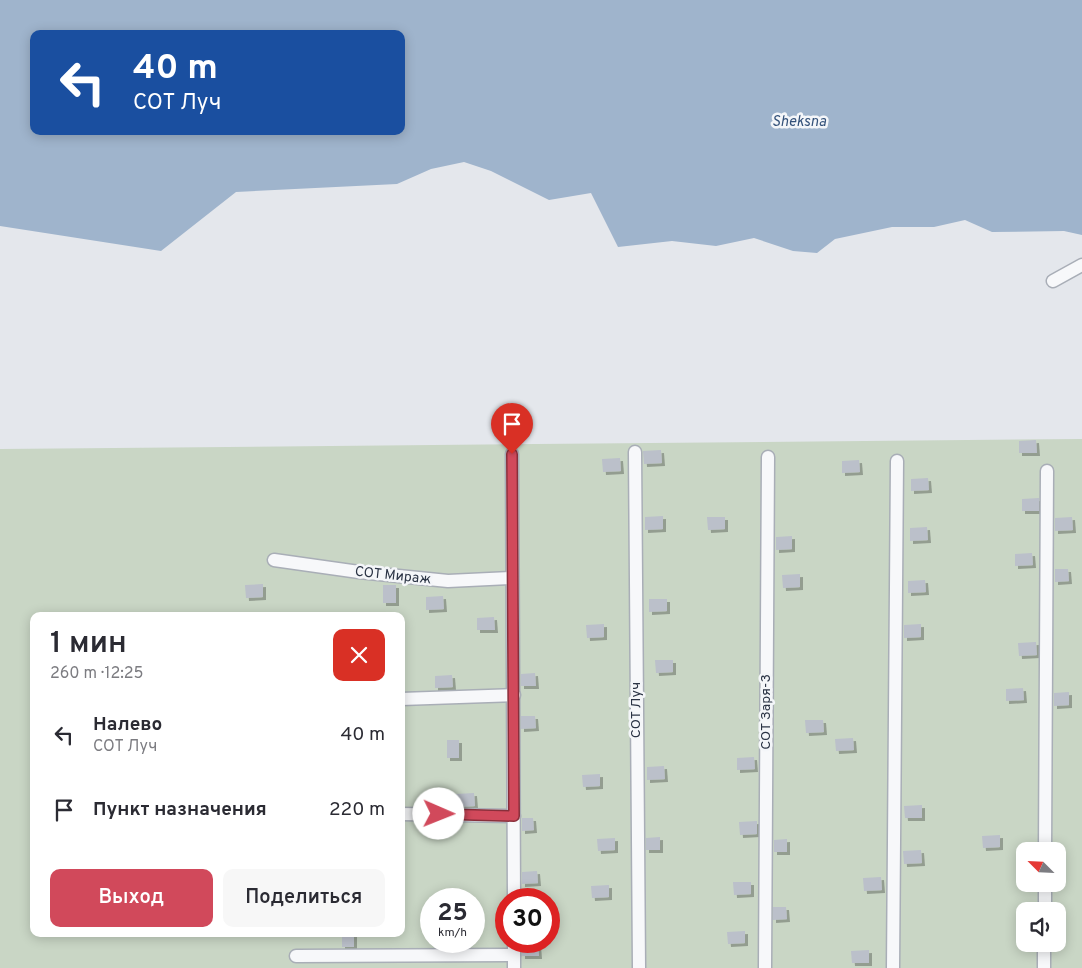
<!DOCTYPE html>
<html lang="ru">
<meta charset="utf-8">
<style>
:root{--surface:#fff;--page:#f7f7f7;--text:#2b2b33;--muted:#7c7c81;--accent:#d1495b}
body{margin:0;font-family:Overpass,sans-serif;background:var(--page);color:var(--text);height:100vh;display:flex;flex-direction:column;font-size:19px;white-space:nowrap}
*{box-sizing:border-box;margin:0}
p{font-size:16px;color:var(--muted)}
.icon{flex:none;width:28px;height:28px;fill:none;stroke:currentColor;stroke-width:2;stroke-linecap:round;stroke-linejoin:round}
.map{position:relative;flex:1;overflow:hidden}
.side{position:absolute;left:30px;top:612px;width:375px;height:325px;display:flex;flex-direction:column;background:var(--surface);border-radius:10px;box-shadow:0 2px 12px #0003}
.side>*{flex:none}
.banner{position:absolute;left:30px;top:30px;width:375px;height:105px;border-radius:10px;box-shadow:0 2px 12px #0003;background:#1a4fa0;color:#fff;overflow:hidden}
.needle{width:32px;rotate:294deg}
.tools{position:absolute;left:1016px;top:842px;display:grid;gap:10px}
.tools a{display:grid;place-items:center;width:50px;height:50px;border-radius:10px;background:var(--surface);box-shadow:0 2px 12px #0003;font-size:25px}
.speed{position:absolute;left:420px;top:888px;display:flex;gap:10px;font-size:25px;font-weight:700;text-align:center}
.speed>*{display:grid;place-content:center;width:65px;height:65px;border-radius:50%;background:var(--surface);box-shadow:0 2px 12px #0003;line-height:1}
.speed small{font-size:12px;font-weight:400}
.speed .limit{border:8px solid #d22;background:#fff;color:#111}
.pin{position:absolute;display:grid;place-items:center;width:42px;height:42px;color:#fff;margin:-51px -21px;border-radius:50% 50% 50% 0;rotate:-45deg;box-shadow:0 0 5px #0007}
.pin .icon{rotate:45deg}
.me{position:absolute;width:55px;margin:-28px;rotate:91deg;stroke-linejoin:round;filter:drop-shadow(0 0 4px #0008)}
.turn{display:flex;align-items:center;gap:18px;height:105px;padding:0 20px;font-size:22px}
.turn .icon{width:65px;height:65px;stroke-width:2.5}
.turn b{display:block;font-size:35px;line-height:42px}
.round{display:grid;place-items:center;flex:none;width:52px;height:52px;border-radius:10px;background:var(--page)}
.summary{display:flex;align-items:center;justify-content:space-between;height:85px;padding:0 20px}
h1{font-size:30px;font-weight:600;line-height:38px}
.cta{display:flex;gap:10px;margin-top:auto;padding:10px 20px}
.cta a{flex:1;height:58px;border-radius:10px;background:var(--accent);color:#fff;font-size:20px;font-weight:600;line-height:58px;text-align:center}
.cta a+a{background:var(--page);color:var(--text)}
ul{padding:0;list-style:none}
li{display:flex;align-items:center;gap:15px;height:75px;padding:0 20px}
li div{flex:1}
li b{display:block;font-size:19px}
li em{font-style:normal}
.map>svg:first-child{display:block}
</style>
<div class="map">
<svg width="1082" height="968" viewBox="0 0 1082 968">
<defs>
<filter id="shadow"><feDropShadow dx="3" dy="3" stdDeviation="0" flood-color="#0004"/></filter>
</defs>
<rect width="100%" height="100%" fill="#e4e7ec"/>
<path fill="#c9d6c5" fill-rule="evenodd" d="M1082,439V968H0V449ZM34,616H401V934H34ZM1025,851H1058V884H1025ZM431,899H474V941H431ZM506,899H549V941H506ZM1025,911H1058V944H1025Z"/>
<path fill="#9fb4cc" fill-rule="evenodd" d="M0,0H1082V235L1064,231L992,232L965,220L934,227H892L835,239L817,253L793,251L754,238L716,246L672,241L618,247L591,193L549,200L491,171L464,162L431,169L397,184L236,192L161,251L0,226ZM34,34H401V131H34Z"/>
<g fill="#bbc0ca" filter="url(#shadow)">
<polygon points="1036,440 1037,453 1019,453 1019,441"/>
<polygon points="661,450 662,463 644,464 643,451"/>
<polygon points="620,458 621,471 603,472 602,459"/>
<polygon points="859,460 860,472 842,473 842,461"/>
<polygon points="928,478 929,490 911,491 911,479"/>
<polygon points="1039,498 1039,511 1022,511 1022,499"/>
<polygon points="663,516 663,529 645,530 645,517"/>
<polygon points="707,517 725,517 725,529 708,530"/>
<polygon points="1072,517 1073,530 1055,531 1055,518"/>
<polygon points="927,527 928,540 910,541 910,528"/>
<polygon points="792,536 792,549 776,550 776,537"/>
<polygon points="1032,553 1033,565 1015,566 1015,554"/>
<polygon points="1055,569 1068,569 1069,581 1055,582"/>
<polygon points="800,574 800,587 783,588 782,575"/>
<polygon points="925,580 926,592 908,593 908,581"/>
<polygon points="263,584 263,597 246,598 245,585"/>
<rect x="383" y="585" width="13" height="18"/>
<polygon points="443,596 444,609 426,610 426,597"/>
<polygon points="649,599 667,599 667,611 649,612"/>
<polygon points="494,617 495,630 477,630 477,618"/>
<polygon points="604,624 604,637 587,638 586,625"/>
<polygon points="921,624 921,637 904,638 904,625"/>
<polygon points="1036,642 1037,655 1019,656 1018,643"/>
<polygon points="655,660 673,660 673,672 656,673"/>
<polygon points="535,673 536,686 521,686 521,674"/>
<polygon points="452,675 453,687 435,688 435,676"/>
<polygon points="1023,688 1024,700 1006,701 1006,689"/>
<polygon points="1069,692 1069,705 1054,706 1054,693"/>
<polygon points="521,716 535,716 536,728 521,729"/>
<polygon points="805,720 823,720 824,732 806,733"/>
<polygon points="853,738 854,750 836,751 835,739"/>
<rect x="447" y="740" width="12" height="18"/>
<polygon points="754,757 755,769 737,770 737,758"/>
<polygon points="664,766 665,779 647,780 647,767"/>
<polygon points="600,774 600,786 583,787 582,775"/>
<polygon points="474,793 475,806 457,807 456,794"/>
<polygon points="922,805 922,818 905,818 904,806"/>
<polygon points="522,818 533,818 534,830 522,831"/>
<polygon points="757,821 757,834 740,835 739,822"/>
<polygon points="1000,835 1000,847 983,848 982,836"/>
<polygon points="660,837 660,850 646,850 646,838"/>
<polygon points="615,838 615,850 598,851 597,839"/>
<polygon points="787,839 787,852 774,852 774,840"/>
<polygon points="921,850 922,863 904,864 903,851"/>
<polygon points="537,871 538,883 522,884 522,872"/>
<polygon points="881,877 882,890 864,891 863,878"/>
<polygon points="733,882 751,882 751,894 734,895"/>
<polygon points="609,885 609,897 592,898 591,886"/>
<polygon points="773,907 786,907 787,919 773,920"/>
<polygon points="745,931 745,943 728,944 727,932"/>
<rect x="342" y="934" width="12" height="13"/>
<polygon points="538,943 539,956 522,956 522,944"/>
<polygon points="869,950 869,963 852,963 851,951"/>
</g>
<g fill="none" stroke-linecap="round" stroke-linejoin="round">
<g stroke="#a9aeb7" stroke-width="15">
<g id="minor">
<polyline points="1053,281 1082,265"/>
<polyline points="635,452 639,968"/>
<polyline points="512,454 514,899"/>
<polyline points="274,560 359,572 448,581 512,578"/>
<polyline points="401,699 514,695"/>
<polyline points="401,814 514,816"/>
<polyline points="1045,851 1047,471"/>
<polyline points="1045,911 1045,884"/>
<polyline points="514,941 514,968"/>
<polyline points="296,956 514,955"/>
<polyline points="765,968 768,457"/>
<polyline points="893,968 897,461"/>
<polyline points="1044,968 1044,944"/>
</g>
</g>
<use href="#minor" stroke="#f7f8fa" stroke-width="12"/>
</g>
<g fill="none" stroke-linecap="round" stroke-linejoin="round">
<g stroke="#882f3b" stroke-width="12">
<polyline id="route" points="439,814 514,816 512,454"/>
</g>
<use href="#route" stroke="#d1495b" stroke-width="9"/>
</g>
<g text-anchor="middle" dominant-baseline="central" stroke-width="5" stroke-linejoin="round" paint-order="stroke">
<g font-size="14" fill="#2b3445" stroke="#f4f6f9">
<text transform="translate(393 576) rotate(6)">СОТ Мираж</text>
<text transform="translate(636 710) rotate(-90)">СОТ Луч</text>
<text transform="translate(766 712) rotate(-90)">СОТ Заря-3</text>
</g>
<g font-size="15" font-style="italic" fill="#34527a" stroke="#f4f6f9">
<text x="799" y="122">Sheksna</text>
</g>
</g>
</svg>
<div class="tools">
<a><svg class="needle" viewBox="-14 -14 28 28"><path d="M0-13l5 13h-10z" fill="#e53935"/><path d="M0 13l5-13h-10z" fill="#7c7c81"/></svg></a>
<a><svg class="icon" aria-label="sound" viewBox="0 0 24 24"><path d="M4 9h4l5-4v14l-5-4H4zM17 9q2 3 0 6"/></svg></a>
</div>
<div class="speed"><div>25<small>km/h</small></div><div class="limit">30</div></div>
<div class="pin" style="left:512px;top:454px;background:#d93025"><svg class="icon" aria-label="arrive" viewBox="0 0 24 24"><path d="M6 21V4h12l-3 4 3 4H6"/></svg></div>
<svg class="me" style="left:439px;top:814px" viewBox="-20 -20 40 40"><circle r="19" fill="#fff"/><path d="M0-13L10 11 0 6-10 11z" fill="#d1495b"/></svg>
<div class="banner">
<div class="turn"><svg class="icon" aria-label="left" viewBox="0 0 24 24"><path d="M17 20v-9H6M10 6l-5 5 5 5"/></svg><div><b>40 m</b>СОТ Луч</div></div>
</div>
<section class="side">
<div class="summary"><div><h1>1 мин</h1><p>260 m · 12:25</p></div><a class="round" style="background:#d93025;color:#fff"><svg class="icon" aria-label="close" viewBox="0 0 24 24"><path d="M6 6l12 12M18 6L6 18"/></svg></a></div>
<ul>
<li><svg class="icon" aria-label="left" viewBox="0 0 24 24"><path d="M17 20v-9H6M10 6l-5 5 5 5"/></svg><div><b>Налево</b><p>СОТ Луч</p></div><em>40 m</em></li>
<li><svg class="icon" aria-label="arrive" viewBox="0 0 24 24"><path d="M6 21V4h12l-3 4 3 4H6"/></svg><div><b>Пункт назначения</b></div><em>220 m</em></li>
</ul>
<div class="cta"><a>Выход</a><a>Поделиться</a></div>
</section>
</div>
